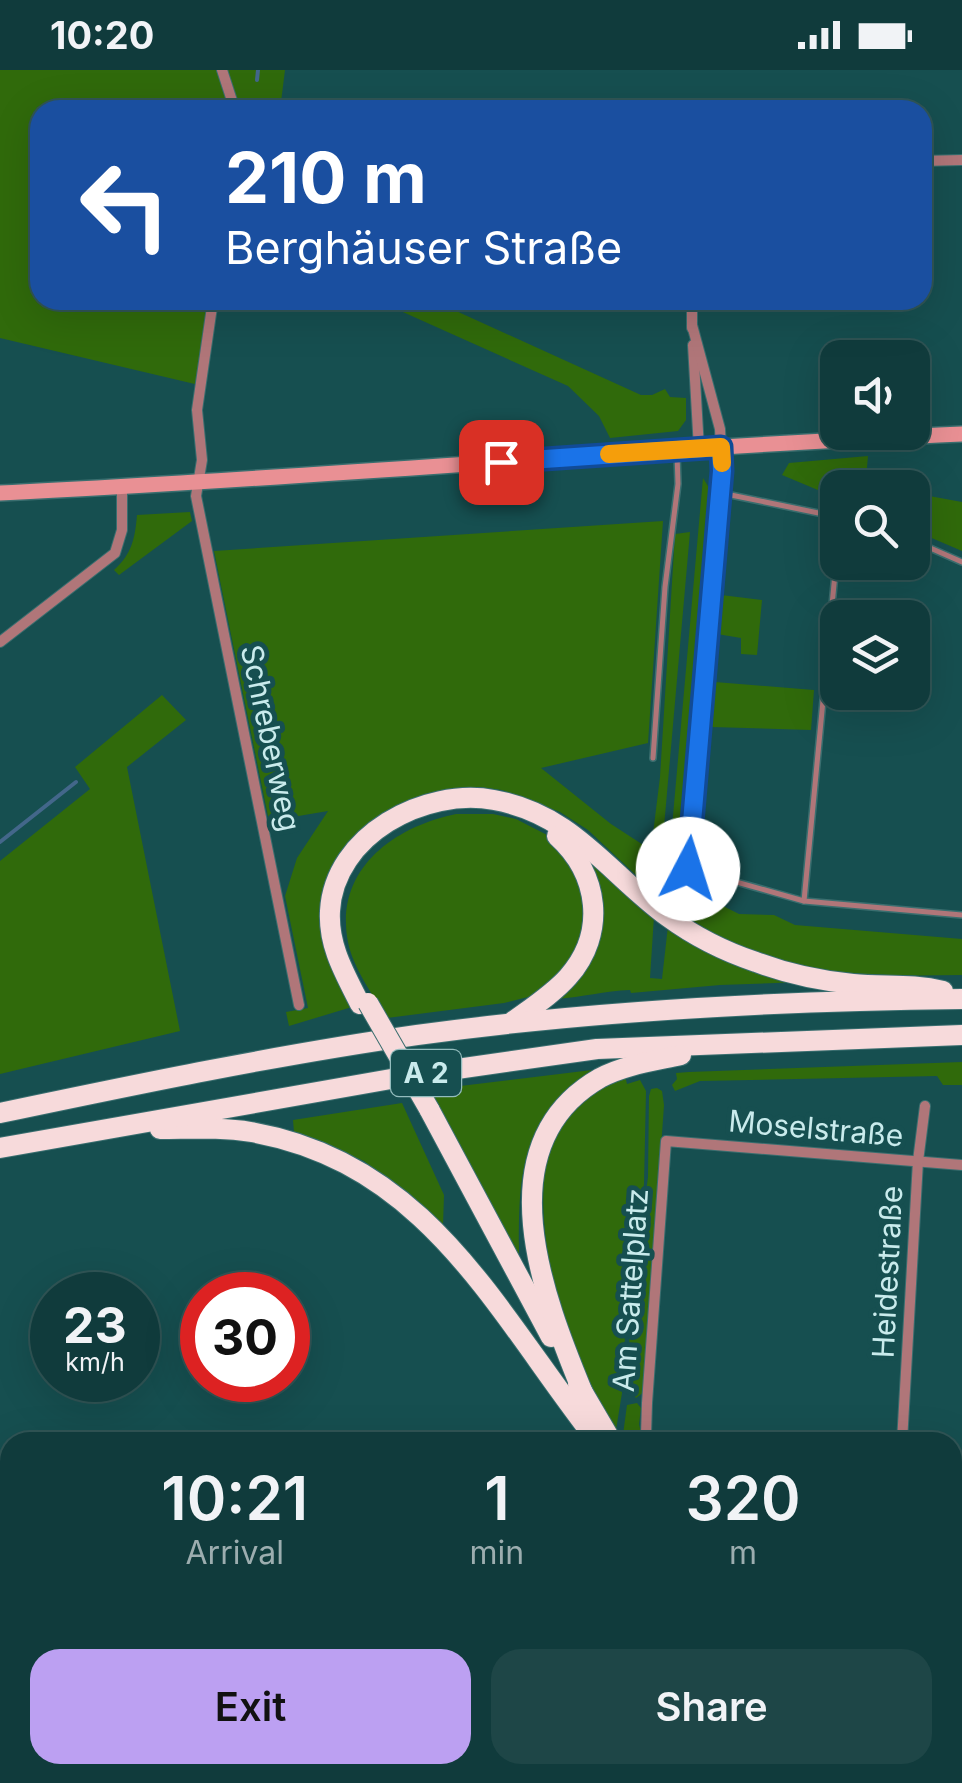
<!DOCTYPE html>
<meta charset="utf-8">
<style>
:root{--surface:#103b3c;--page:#1e4647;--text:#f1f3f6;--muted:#9cadaf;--line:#305556;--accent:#bca0f2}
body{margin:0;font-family:Inter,sans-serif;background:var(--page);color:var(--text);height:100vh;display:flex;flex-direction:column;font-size:38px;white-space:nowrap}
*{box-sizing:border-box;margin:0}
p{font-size:32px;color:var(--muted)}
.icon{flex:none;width:55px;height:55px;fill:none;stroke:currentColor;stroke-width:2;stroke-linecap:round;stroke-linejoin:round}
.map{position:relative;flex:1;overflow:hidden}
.sheet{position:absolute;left:0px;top:1362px;width:962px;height:352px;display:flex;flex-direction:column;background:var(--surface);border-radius:30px 30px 0 0;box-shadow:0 10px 40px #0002,0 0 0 2px var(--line)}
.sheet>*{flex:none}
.banner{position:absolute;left:30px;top:30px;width:902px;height:210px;border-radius:30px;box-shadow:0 10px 40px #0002,0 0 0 2px var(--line);background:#1a4fa0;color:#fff;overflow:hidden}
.buttons{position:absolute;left:820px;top:270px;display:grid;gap:20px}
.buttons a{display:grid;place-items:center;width:110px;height:110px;border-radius:20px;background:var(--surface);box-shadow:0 10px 40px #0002,0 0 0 2px var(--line);font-size:50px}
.speed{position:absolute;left:30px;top:1202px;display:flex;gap:20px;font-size:50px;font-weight:700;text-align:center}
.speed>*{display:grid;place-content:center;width:130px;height:130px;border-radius:50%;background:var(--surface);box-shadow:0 10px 40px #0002,0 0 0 2px var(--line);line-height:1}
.speed small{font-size:25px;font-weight:400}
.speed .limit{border:15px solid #d22;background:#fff;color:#111}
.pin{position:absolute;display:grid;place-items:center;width:85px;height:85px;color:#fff;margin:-42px;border-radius:20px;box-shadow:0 5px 15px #0006}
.me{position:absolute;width:110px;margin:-55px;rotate:5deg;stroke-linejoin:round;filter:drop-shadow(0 0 8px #0008)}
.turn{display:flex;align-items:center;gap:35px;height:210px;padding:0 30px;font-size:45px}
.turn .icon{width:130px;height:130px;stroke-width:2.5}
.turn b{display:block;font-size:70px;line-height:85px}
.eta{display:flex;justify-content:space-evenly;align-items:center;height:170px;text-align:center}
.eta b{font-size:60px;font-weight:600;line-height:70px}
.button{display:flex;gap:20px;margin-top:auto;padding:20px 30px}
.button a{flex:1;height:115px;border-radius:30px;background:var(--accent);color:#111;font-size:40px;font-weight:600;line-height:115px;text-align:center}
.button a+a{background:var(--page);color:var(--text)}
.status{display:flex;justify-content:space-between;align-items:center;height:70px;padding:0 50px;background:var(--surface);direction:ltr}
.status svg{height:28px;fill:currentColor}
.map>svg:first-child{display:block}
</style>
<div class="status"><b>10:20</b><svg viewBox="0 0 49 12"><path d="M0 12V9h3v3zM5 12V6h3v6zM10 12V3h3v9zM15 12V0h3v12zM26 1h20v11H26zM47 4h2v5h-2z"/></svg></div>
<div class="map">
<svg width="962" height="1713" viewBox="0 0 962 1713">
<rect width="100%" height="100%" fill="#164f50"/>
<g fill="#306a0b">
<polygon points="0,0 285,0 280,40 40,40 40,230 213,230 199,315 0,268"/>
<polygon points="376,230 432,230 641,325 652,325 665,319 670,327 686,328 686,350 678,361 610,368 599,346 568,316"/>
<polygon points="868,386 866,408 892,417 838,418 837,428 782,405 789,393"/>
<polygon points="703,408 714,426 680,807 675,809 668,802"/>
<polygon points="913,423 962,432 962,481 913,460"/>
<path d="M190,442L192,451L119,505L114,500C132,484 135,468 137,445Z"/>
<polygon points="663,451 648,673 541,698 611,754 651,780 660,707 675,464 690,462 661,791 655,823 588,760 560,742 502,720 479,717 451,720 342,782 331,896 352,937 289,956 286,942 308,938 285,826 297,788 328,741 269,751 214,481"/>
<polygon points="721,525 762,530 757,585 741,584 741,568 717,564"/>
<polygon points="715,612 814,620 811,660 711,657"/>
<polygon points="162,625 186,650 127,697 180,961 0,1004 0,791 90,719 75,697"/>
<path d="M456,744H493L516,749L553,768L573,790L588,849L570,895L536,925L504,933L387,948C373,925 353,898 348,872C334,800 393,757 456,744Z"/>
<path d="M588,786L654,846L650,908L662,909L668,856L803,912L720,915L631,923L630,920C605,921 582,927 557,929C600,884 620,846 588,786Z"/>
<path d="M698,810L702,813L698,819L701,825L739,844L774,845L795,855L962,869V905C883,906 796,908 724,869C705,860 688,847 671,835C666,816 682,812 698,810Z"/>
<polygon points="962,992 962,1015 943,1015 937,1006 700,1011 675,1021 672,1015 677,1009 676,1003 689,1002"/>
<path d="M592,1000C516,1056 519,1108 519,1194L427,1020Z"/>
<path d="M625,1006L627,1014L640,1010L646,1021L644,1114L627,1225L622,1323L616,1360C606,1342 594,1325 585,1306C556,1252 523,1113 559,1058C574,1034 599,1018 625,1006Z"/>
<polygon points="657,1018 662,1021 664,1035 644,1322 636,1328 627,1319 631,1235 648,1107 649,1026 651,1019"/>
<polygon points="402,1033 444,1125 443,1155 364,1091 294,1062 293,1050"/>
<polygon points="637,1333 641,1338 639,1354 643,1372 622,1372 627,1335"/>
<polygon points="953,1594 962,1595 962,1652 953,1651"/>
</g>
<polygon fill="#092f60" stroke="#43678a" stroke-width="2.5" points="166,1705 239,1705 221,1713 152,1713"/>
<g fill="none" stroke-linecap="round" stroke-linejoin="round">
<g stroke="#43678a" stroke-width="4">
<polyline points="257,10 258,0"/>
<polyline points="0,772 76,712"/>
</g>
<g stroke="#3a6e6f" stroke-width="8">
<g id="lane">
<polyline points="721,423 838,447"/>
<polyline points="912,470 962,492"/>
<polyline points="653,688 665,517 678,414 677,383"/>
<polyline points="690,799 804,831 962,845"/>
<polyline points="804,831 838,472"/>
<polyline points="952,1551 962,1550"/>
</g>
</g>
<g stroke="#3a6e6f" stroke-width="12">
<g id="street">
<polyline points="222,0 235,40"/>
<polyline points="922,91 962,90"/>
<polyline points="213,230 197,340 202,390 196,426 299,935"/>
<polyline points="692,230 692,258"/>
<polyline points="693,275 699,379"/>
<polyline points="0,572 115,483 122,460 122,418"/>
<polyline points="664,818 688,807 722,401 720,359 692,255"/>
<polyline points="649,1372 646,1365 647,1333 666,1071 962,1095"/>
<polyline points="902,1372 918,1091 925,1036"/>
<polyline points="952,1420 962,1421"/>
<polyline points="614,1713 615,1705"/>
</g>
</g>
<g stroke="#3a6e6f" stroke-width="18">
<path id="secondary" d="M0,423C321,408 641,378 962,364"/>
</g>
<g stroke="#3a6e6f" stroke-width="22">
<g id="highway">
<path d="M360,934C345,904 328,876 330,841C334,765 425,717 494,730C573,744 608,803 668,847C694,866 726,882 756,892C785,903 822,911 853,914C884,917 912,913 943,921"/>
<path d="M512,952C531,938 553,924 568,907C607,863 599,804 557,766"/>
<polyline points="429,1039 551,1267"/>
<path d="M0,1043C138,1014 277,985 417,965C598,940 780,931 962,929"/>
<path d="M160,1059C191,1059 221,1057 251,1062C429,1093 497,1244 598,1372"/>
<polyline points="0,1078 408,1006 597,979 962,965"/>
<polyline points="578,1314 612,1372"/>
<path d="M583,1323C544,1228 483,1075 600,1008C624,995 654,991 681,985"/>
<polyline points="952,1668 962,1670"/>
</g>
</g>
<use href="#lane" stroke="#b07679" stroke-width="5"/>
<use href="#street" stroke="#b07679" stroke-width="10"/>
<use href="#secondary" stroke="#e99094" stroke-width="15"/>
<use href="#highway" stroke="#f7dadb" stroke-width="20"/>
<g stroke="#3a6e6f" stroke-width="22" stroke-linecap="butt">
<polyline id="highway-bridge" points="368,933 429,1039"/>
</g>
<use href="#highway-bridge" stroke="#f7dadb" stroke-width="20"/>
</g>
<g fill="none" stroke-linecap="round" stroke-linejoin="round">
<g stroke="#114b97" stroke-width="25">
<polyline id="route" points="501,392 721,377 722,401 688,799"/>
</g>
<use href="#route" stroke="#1a73e8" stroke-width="18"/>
<polyline stroke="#f59e0b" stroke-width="18" points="609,384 721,377 722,393"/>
</g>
<g text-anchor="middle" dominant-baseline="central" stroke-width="10" stroke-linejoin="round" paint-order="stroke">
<rect fill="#164f50" stroke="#93bcbd" stroke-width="2.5" x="391" y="980" width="70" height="46" rx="8"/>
<g font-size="28" font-weight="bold" fill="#c9ebec">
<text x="426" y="1003">A 2</text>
</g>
<g font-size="30" fill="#c9ebec" stroke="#164f50">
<text transform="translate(271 668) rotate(78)">Schreberweg</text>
<text transform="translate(816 1058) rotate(5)">Moselstraße</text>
<text transform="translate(887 1202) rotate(-87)">Heidestraße</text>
<text transform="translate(630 1220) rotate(-86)">Am Sattelplatz</text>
</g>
</g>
</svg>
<div class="buttons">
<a><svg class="icon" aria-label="sound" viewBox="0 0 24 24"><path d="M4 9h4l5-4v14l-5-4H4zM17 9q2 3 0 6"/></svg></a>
<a><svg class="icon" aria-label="search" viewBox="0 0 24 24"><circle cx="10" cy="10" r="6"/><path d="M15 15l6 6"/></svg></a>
<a><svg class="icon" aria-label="layers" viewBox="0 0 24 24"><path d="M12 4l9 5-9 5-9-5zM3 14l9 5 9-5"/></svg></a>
</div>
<div class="speed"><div>23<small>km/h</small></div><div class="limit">30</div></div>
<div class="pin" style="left:501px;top:392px;background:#d93025"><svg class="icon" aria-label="arrive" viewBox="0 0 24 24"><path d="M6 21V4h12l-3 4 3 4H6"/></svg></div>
<svg class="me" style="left:688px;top:799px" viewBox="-20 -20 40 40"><circle r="19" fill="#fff"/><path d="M0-13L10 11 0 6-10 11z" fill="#1a73e8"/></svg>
<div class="banner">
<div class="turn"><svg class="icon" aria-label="left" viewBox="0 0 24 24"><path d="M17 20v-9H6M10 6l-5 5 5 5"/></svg><div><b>210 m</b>Berghäuser Straße</div></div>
</div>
<section class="sheet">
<div class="eta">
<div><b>10:21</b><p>Arrival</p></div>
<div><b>1</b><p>min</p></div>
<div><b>320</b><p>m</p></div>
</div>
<div class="button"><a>Exit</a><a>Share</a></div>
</section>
</div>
